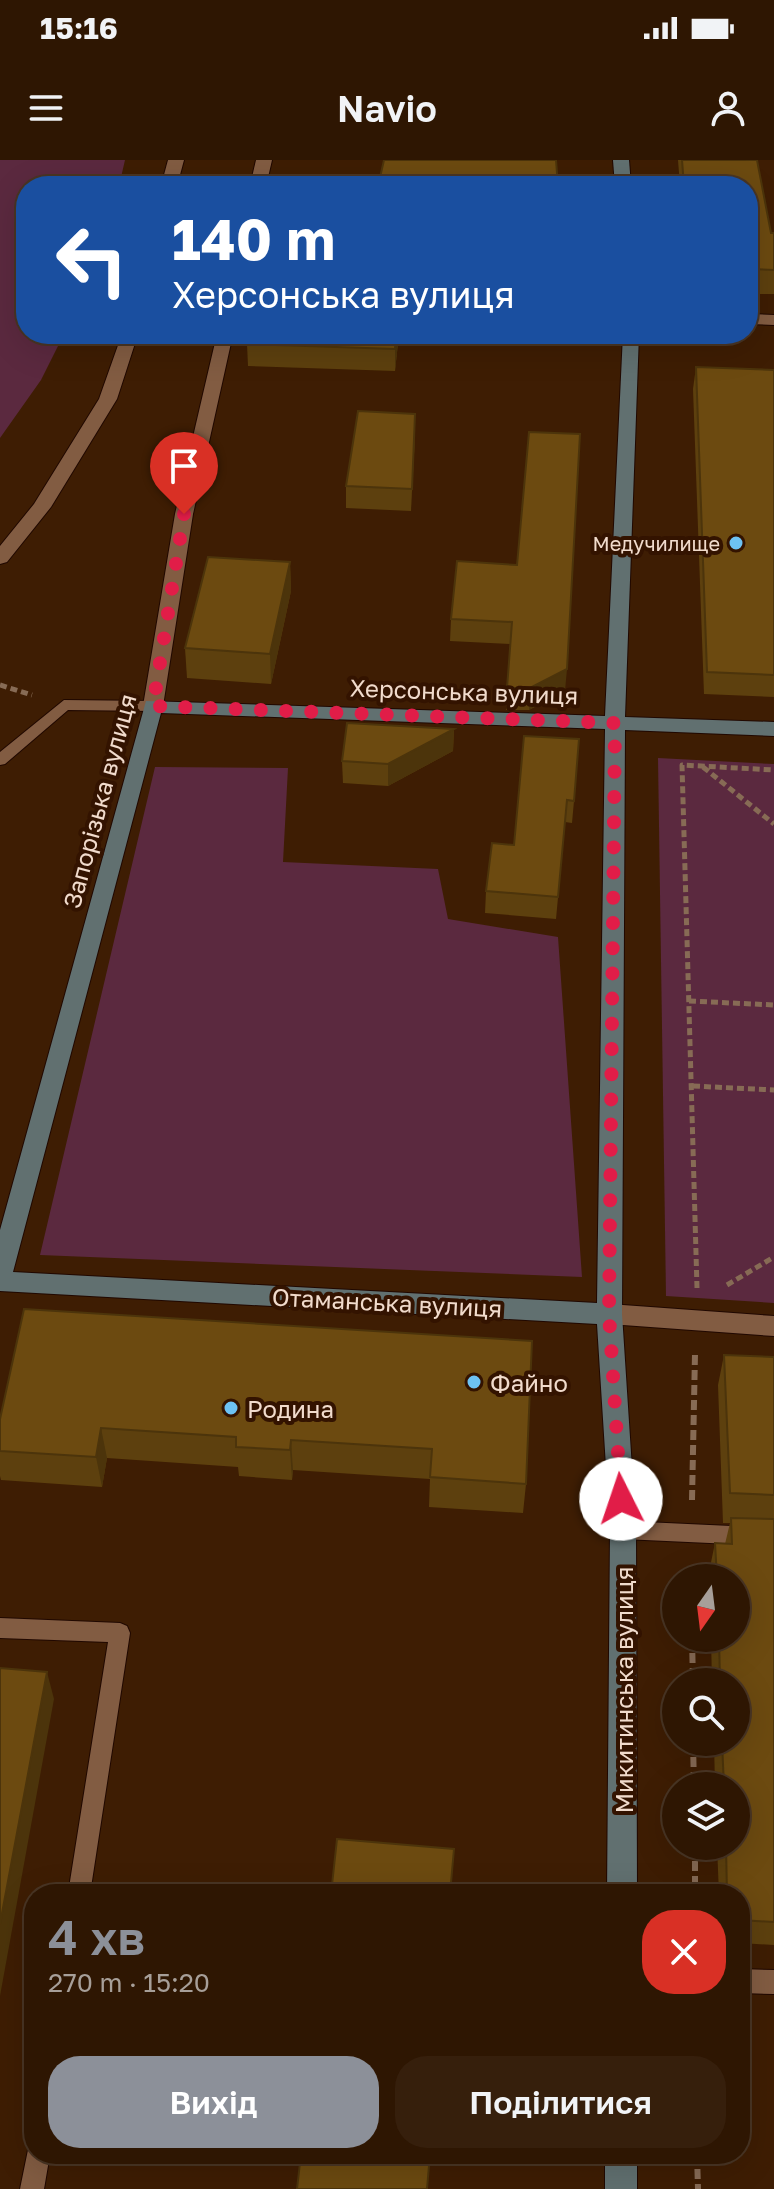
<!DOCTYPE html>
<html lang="uk">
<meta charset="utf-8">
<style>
:root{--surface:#2e1602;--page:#361f0c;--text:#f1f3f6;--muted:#a79f99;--line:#493524;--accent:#8c9099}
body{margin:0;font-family:"Golos Text",sans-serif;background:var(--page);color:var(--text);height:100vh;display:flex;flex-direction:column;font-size:30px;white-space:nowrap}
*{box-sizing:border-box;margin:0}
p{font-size:26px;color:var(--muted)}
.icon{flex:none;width:44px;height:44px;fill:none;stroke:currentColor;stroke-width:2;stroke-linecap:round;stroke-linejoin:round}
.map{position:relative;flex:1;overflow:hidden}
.side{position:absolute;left:24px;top:1724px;width:726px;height:280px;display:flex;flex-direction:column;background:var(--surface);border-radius:32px;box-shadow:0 8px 32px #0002,0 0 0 2px var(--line)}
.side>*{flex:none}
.banner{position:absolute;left:16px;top:16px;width:742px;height:168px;border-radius:32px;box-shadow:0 8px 32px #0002,0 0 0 2px var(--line);background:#1a4fa0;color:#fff;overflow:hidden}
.needle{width:52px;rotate:194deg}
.tools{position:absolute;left:662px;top:1404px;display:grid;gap:16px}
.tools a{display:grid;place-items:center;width:88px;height:88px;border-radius:50%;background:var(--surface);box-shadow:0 8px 32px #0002,0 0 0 2px var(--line);font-size:40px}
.pin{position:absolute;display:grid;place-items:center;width:68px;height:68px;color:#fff;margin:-82px -34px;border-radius:50% 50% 50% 0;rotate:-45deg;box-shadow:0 0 8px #0007}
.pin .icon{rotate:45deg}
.me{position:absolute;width:88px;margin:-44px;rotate:356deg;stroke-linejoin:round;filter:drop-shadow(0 0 6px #0008)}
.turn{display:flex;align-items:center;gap:28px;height:168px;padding:0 24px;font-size:36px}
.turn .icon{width:104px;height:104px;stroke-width:2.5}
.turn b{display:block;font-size:56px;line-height:68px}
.round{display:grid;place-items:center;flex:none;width:84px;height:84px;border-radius:32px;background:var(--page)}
.headline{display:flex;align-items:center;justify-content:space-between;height:136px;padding:0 24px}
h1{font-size:48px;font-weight:600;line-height:60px;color:var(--accent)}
.cta{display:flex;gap:16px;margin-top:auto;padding:16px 24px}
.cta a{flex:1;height:92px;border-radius:32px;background:var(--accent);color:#fff;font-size:32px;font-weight:600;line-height:92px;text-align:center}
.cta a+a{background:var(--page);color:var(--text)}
.status{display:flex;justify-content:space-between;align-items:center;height:56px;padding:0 40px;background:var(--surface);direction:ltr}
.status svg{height:22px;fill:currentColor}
header{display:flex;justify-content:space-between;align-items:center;height:104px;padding:0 24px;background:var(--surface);font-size:36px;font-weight:600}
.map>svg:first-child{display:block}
</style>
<div class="status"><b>15:16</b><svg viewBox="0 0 49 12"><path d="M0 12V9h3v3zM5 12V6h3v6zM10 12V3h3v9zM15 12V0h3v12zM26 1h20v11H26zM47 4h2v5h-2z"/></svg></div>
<header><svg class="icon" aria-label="menu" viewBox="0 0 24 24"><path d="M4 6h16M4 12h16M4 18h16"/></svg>Navio<svg class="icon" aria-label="person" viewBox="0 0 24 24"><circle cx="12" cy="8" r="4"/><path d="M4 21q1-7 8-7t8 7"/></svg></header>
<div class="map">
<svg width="774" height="2029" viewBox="0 0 774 2029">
<rect width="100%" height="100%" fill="#3e1d03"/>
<g fill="#5b293f">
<polygon points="0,0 125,0 119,26 26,26 26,174 64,174 41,220 0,278"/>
<polygon points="658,598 774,604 774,1143 666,1136"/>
<polygon points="155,607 288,608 283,702 438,709 448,759 558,777 582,1117 40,1095"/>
</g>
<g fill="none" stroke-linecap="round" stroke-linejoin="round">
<g stroke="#200800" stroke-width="2">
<g id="lane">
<polygon points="64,540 153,541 161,546 153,551 68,550 5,604 0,605 0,592"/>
<polygon points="623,1361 774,1368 774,1386 623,1379 616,1376 613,1370 616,1364"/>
<polygon points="0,1458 120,1463 127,1466 130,1473 90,1734 68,1734 108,1482 0,1478"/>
<polygon points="740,1809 774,1810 774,1834 740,1833"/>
<polygon points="34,1984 34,1994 50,1994 44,2029 20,2029 29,1985"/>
</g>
</g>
<g stroke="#200800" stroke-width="2">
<g id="street">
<polygon points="168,0 184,0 177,26 161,26"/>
<polygon points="256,0 272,0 266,26 250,26"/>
<polygon points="748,154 774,155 774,165 748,164"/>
<polygon points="122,174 138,174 117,239 51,347 7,402 0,404 0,386 34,344 99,239"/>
<polygon points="217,174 233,174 193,354 163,546 153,553 143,546 175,354"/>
<polygon points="609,1144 774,1156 774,1176 609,1164 600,1161 596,1154 600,1147"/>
</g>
</g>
<g stroke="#200800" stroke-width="2">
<g id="secondary">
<polygon points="613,0 629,0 631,26 615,26"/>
<path d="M623,174H639L625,557L774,562V576L625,570L622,1154L636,1370L637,1734H607L610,1370L597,1164L0,1131V1070L146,541L605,556ZM161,553L605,569L597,1143L13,1112Z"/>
<rect x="605" y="1994" width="32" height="35"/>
</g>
</g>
<g stroke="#876b55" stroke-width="5" stroke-dasharray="7 4" stroke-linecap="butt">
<polyline points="0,525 32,535"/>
<polyline points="703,607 774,664"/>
<polyline points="689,841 774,845"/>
<polyline points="693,926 774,930"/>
<polyline points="727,1125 774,1097"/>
<polyline points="697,1128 682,605 774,610"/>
</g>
<g stroke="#876b55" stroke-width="6" stroke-dasharray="10 5" stroke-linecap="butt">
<polyline points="692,1340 695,1194"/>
<polyline points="691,1406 691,1418"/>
<polyline points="692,1478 693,1522"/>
<polyline points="693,1582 694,1626"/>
<polyline points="695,1686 695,1734"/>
<polyline points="697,1994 698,2029"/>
</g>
<use href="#lane" fill="#825c42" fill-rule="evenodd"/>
<use href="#street" fill="#825c42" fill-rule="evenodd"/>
<use href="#secondary" fill="#617070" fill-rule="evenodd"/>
</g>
<g fill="#5d400e">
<polygon points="678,0 757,0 771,73 774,73 774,134 748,134 748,26 680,26"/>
<polygon points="399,174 395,211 248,206 247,184"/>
<polygon points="696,207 774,210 774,537 704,534 693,229"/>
<polygon points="415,276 411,351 346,348 346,326"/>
<polygon points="290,402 291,431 271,524 187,518 185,488"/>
<polygon points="517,405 565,531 529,550 506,550 510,484 450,481 451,459"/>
<polygon points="454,569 453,591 388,626 343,623 342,601"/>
<polygon points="524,576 574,641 572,663 565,662 556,759 485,753 486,731 514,685"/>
<polygon points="532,1181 526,1324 523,1353 429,1347 430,1319 293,1310 292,1320 239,1316 238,1307 107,1298 102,1327 1,1320 0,1316 0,1259"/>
<polygon points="724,1195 774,1197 774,1785 740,1783 740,1734 719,1734 717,1686 736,1686 736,1626 715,1626 714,1582 736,1582 736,1522 712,1522 711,1478 736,1478 736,1418 709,1418 709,1412 715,1383 725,1384 730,1363 723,1363 718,1225"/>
</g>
<g fill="#4c340b">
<polygon points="396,174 399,174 395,211 395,189"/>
<polygon points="415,254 415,276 411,351 412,329"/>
<polygon points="290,402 291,431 271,524 270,494"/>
<polygon points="567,509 565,531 529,550 530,528"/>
<polygon points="454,569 453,591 388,626 388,604"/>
<polygon points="101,1268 107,1298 102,1327 96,1297"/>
<polygon points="291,1280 293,1310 292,1320 290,1290"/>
<polygon points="47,1512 54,1539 0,1836 0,1764"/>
</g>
<g fill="#6c4a10" stroke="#4c340b" stroke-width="2">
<polygon points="384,0 556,0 558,26 378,26"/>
<polygon points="682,0 757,0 771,73 774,73 774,110 748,109 748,26 684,26"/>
<polygon points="249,174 396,174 395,189 247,184"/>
<polygon points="696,207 774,210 774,515 707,512"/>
<polygon points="358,251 415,254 412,329 346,326"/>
<polygon points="529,272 580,274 567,509 530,528 507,528 512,462 451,459 457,401 517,405"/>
<polygon points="208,397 290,402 270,494 185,488"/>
<polygon points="347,563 454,569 388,604 342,601"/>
<polygon points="524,576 579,579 574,641 567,640 558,737 486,731 492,683 514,685"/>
<polygon points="24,1149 532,1181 526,1324 430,1317 432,1289 291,1280 290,1290 236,1287 236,1277 101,1268 96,1297 0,1291 0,1259"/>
<polygon points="724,1195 774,1197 774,1335 730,1333"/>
<polygon points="731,1358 774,1359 774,1762 740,1760 740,1734 727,1734 726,1686 736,1686 736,1626 724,1626 722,1582 736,1582 736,1522 720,1522 719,1478 736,1478 736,1418 717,1418 715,1383 732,1384"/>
<polygon points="0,1508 47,1512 0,1764"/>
<polygon points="337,1679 454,1689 450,1734 331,1734"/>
<polygon points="301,1994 430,1994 427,2029 297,2029"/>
</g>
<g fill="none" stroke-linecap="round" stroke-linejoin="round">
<polyline stroke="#e11d48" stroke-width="14" stroke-dasharray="0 25.2" points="184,354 153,546 615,563 609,1154 621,1339"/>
</g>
<g fill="#6dc2f3" stroke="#331300" stroke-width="3">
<circle cx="736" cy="383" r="8"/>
<circle cx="474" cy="1222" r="8"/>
<circle cx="231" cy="1248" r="8"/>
</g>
<g text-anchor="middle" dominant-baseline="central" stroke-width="8" stroke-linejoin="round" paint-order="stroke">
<g font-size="20" fill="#f1dbcc" stroke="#331300" text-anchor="end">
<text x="720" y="383">Медучилище</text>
</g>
<g font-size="24" fill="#f1dbcc" stroke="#331300">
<text transform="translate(464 531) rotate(2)">Херсонська вулиця</text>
<text transform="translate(99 641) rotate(-75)">Запорізька вулиця</text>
<text transform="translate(387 1142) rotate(3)">Отаманська вулиця</text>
<text transform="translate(623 1530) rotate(-90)">Микитинська вулиця</text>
</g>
<g font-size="24" fill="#f1dbcc" stroke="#331300" text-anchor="start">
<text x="490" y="1222">Файно</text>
<text x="247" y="1248">Родина</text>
</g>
</g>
</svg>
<div class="tools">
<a><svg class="needle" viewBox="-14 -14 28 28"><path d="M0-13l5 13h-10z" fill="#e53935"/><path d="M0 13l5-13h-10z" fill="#a79f99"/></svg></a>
<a><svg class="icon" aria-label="search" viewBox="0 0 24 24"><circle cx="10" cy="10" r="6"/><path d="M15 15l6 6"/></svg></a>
<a><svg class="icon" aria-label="layers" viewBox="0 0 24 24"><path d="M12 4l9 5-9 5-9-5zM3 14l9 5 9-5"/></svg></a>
</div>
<div class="pin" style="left:184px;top:354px;background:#d93025"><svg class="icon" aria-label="arrive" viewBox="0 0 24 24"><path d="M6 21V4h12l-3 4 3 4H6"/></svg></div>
<svg class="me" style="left:621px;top:1339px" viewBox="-20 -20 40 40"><circle r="19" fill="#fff"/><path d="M0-13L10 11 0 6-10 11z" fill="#e11d48"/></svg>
<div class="banner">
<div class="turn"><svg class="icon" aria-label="left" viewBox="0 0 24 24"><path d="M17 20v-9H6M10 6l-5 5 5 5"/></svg><div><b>140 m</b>Херсонська вулиця</div></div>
</div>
<section class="side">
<div class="headline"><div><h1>4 хв</h1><p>270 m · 15:20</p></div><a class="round" style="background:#d93025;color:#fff"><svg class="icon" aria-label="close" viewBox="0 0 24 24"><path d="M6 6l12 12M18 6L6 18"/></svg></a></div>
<div class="cta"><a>Вихід</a><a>Поділитися</a></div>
</section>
</div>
